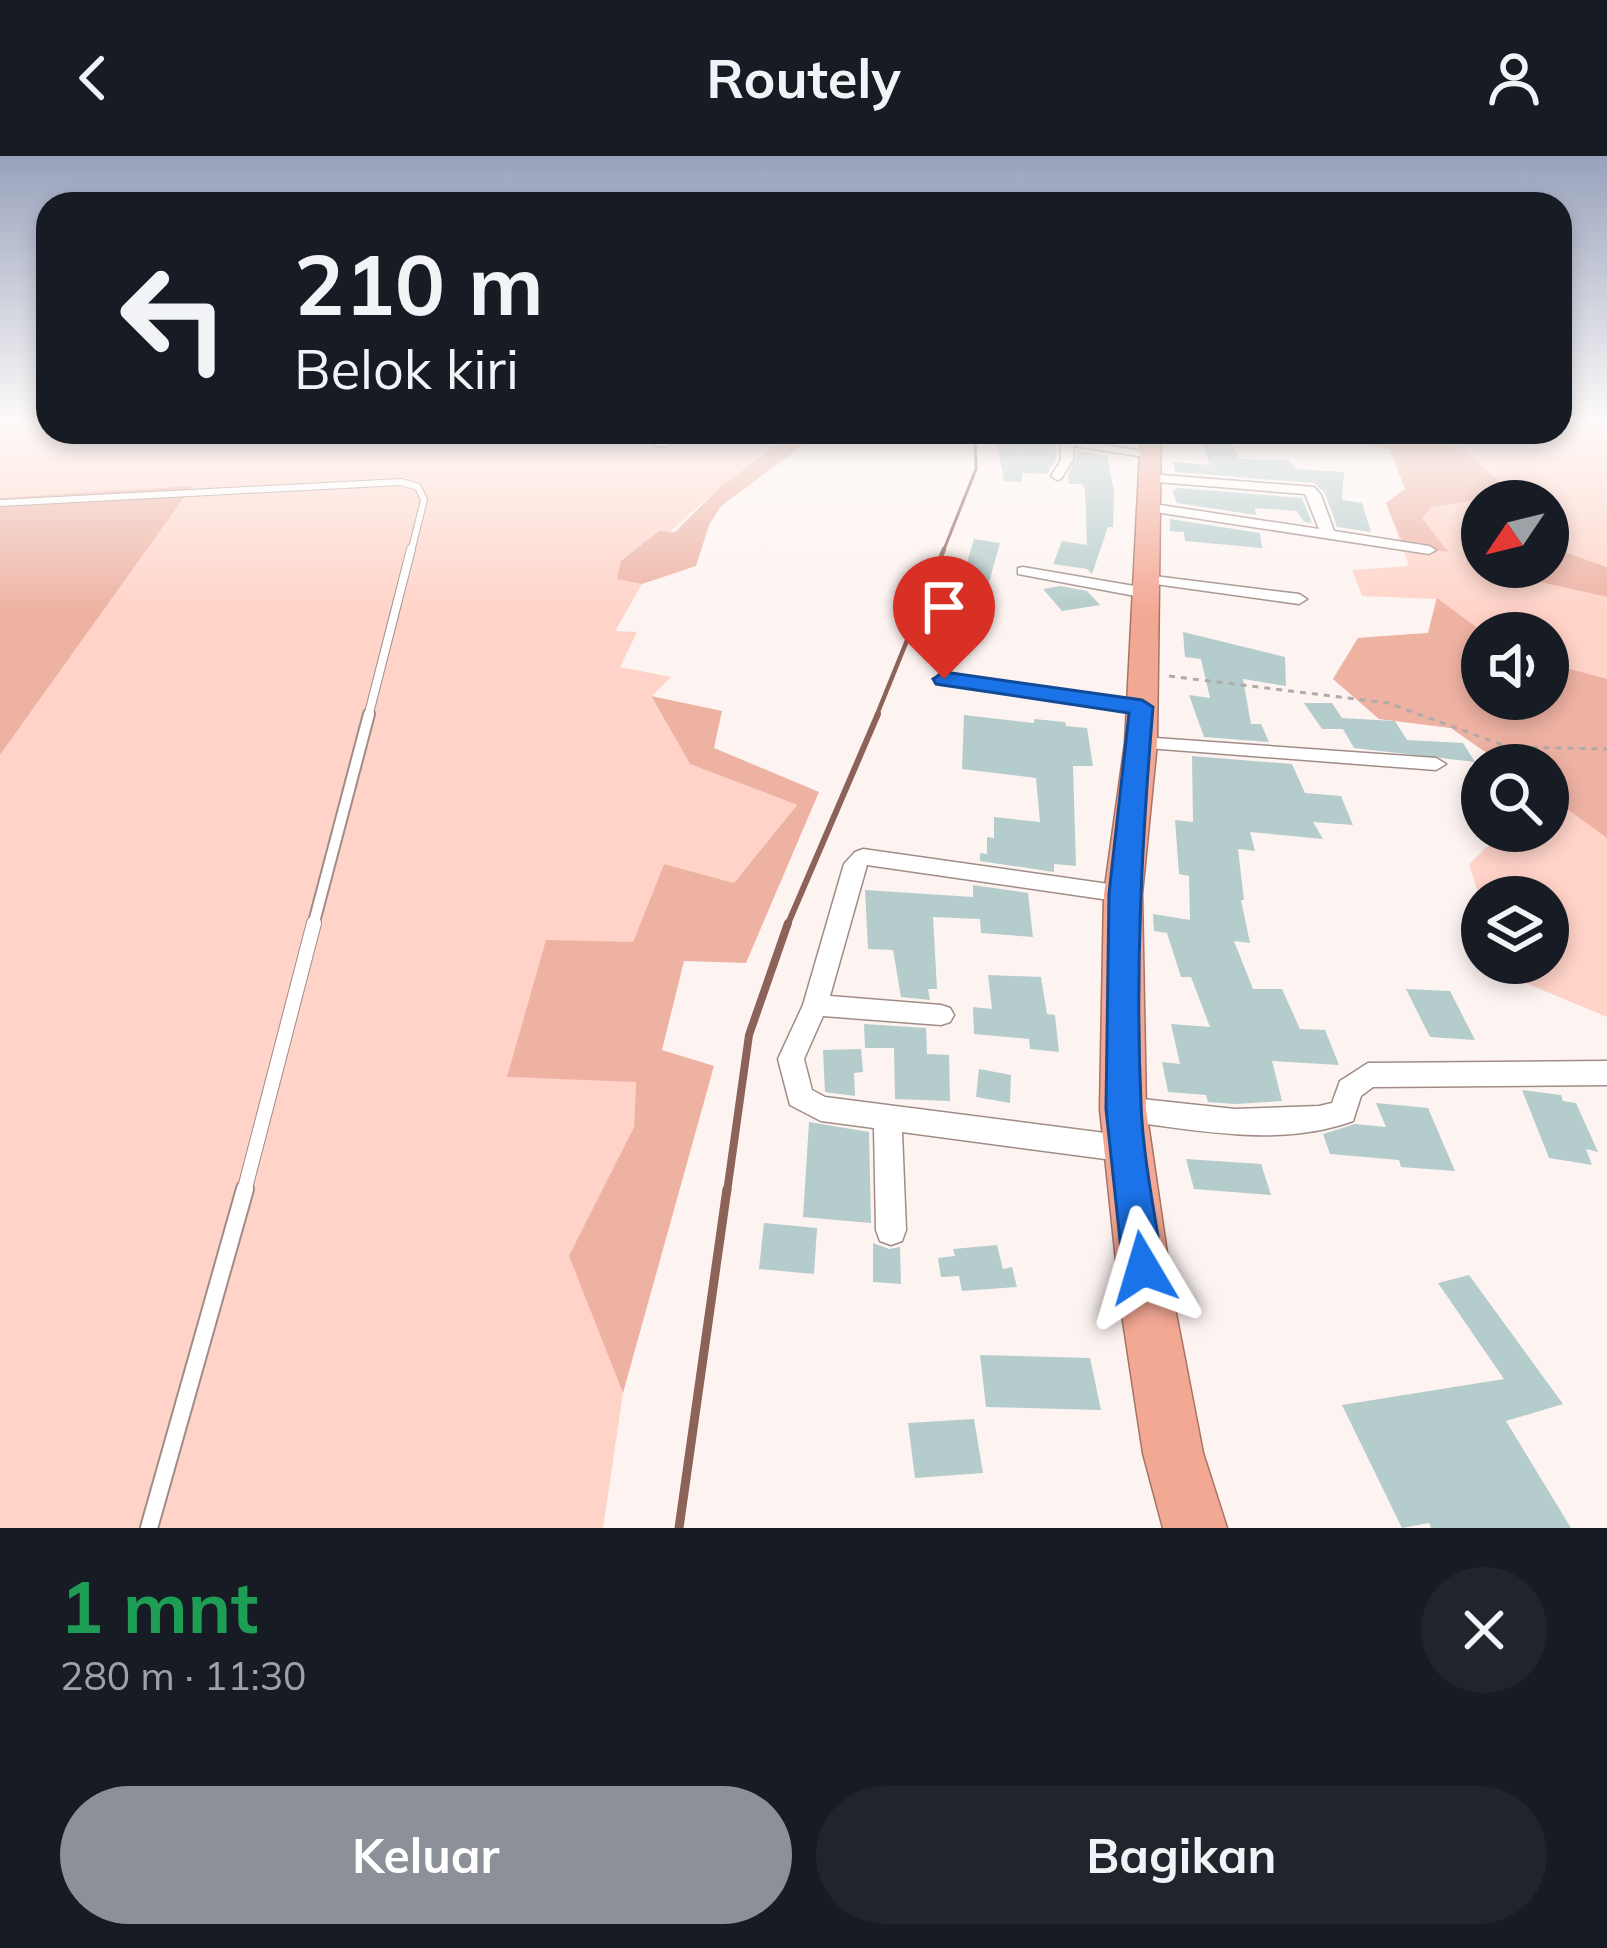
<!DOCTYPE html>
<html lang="id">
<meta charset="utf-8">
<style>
:root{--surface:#171b24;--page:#20242c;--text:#f1f3f6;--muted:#9ea1a6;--accent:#8c9099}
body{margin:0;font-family:Mulish,sans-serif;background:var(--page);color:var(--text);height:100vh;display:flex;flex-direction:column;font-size:45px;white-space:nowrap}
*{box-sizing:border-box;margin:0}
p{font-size:39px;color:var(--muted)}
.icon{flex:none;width:66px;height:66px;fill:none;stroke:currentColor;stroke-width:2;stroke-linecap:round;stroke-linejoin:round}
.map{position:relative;height:1372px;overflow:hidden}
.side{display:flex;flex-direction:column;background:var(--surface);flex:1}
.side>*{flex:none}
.top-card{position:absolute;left:36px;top:36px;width:1536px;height:252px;border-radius:36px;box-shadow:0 6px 18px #0003;background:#171b24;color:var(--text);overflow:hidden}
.needle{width:78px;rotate:235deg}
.tools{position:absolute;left:1461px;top:324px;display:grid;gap:24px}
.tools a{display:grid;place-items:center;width:108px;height:108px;border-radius:50%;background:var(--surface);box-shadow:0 6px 18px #0003;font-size:60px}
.pin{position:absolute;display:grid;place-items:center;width:102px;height:102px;color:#fff;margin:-123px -51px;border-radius:50% 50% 50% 0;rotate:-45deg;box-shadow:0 0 12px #0007}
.pin .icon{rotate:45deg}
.me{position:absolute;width:132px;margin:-66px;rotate:353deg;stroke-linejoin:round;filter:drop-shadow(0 0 9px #0008)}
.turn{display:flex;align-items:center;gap:42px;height:252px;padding:0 60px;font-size:54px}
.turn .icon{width:156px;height:156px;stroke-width:2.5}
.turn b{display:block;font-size:84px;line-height:102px}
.round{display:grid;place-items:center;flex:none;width:126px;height:126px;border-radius:63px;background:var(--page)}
.head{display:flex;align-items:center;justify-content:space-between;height:204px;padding:0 60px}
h1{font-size:72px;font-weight:700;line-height:90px;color:#1e9e55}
.cta{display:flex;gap:24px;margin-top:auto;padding:24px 60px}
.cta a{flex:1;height:138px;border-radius:72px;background:var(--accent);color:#fff;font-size:48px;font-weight:700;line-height:138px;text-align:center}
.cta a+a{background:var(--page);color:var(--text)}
header{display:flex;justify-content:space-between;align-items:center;height:156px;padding:0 60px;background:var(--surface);font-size:54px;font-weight:700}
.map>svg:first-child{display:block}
</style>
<header><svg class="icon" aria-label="back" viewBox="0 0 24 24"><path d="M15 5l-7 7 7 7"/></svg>Routely<svg class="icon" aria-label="person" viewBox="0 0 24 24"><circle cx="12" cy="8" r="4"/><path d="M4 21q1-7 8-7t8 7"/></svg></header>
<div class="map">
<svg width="1607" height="1372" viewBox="0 0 1607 1372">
<rect width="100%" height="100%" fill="#fdf4f1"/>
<g fill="#ffd3c8" fill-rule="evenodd">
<polygon points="0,265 48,265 48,276 794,276 720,331 618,422 642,428 615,475 637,476 620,511 671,521 651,541 690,608 797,649 734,727 664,708 633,786 508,921 636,925 634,971 570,1100 623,1237 603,1372 0,1372 0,599 191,331 0,342"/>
<path d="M1560,265H1607V411L1548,390V345H1482V411H1510L1517,421L1607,441V861L1504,818L1501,807H1548V741H1482V749L1469,708L1504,675H1548V609H1504L1451,572L1379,563L1333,523L1358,482L1428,477L1436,443L1362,440L1352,414L1409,410L1386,347L1405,333L1390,294L1357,286L1345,276H1560ZM1482,477H1548V543H1482Z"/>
</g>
<g fill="#eeb2a3">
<polygon points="794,276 821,276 720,351 709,369 696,410 642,428 617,423 621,405 659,375 675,376 720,331"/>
<polygon points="1345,276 1431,276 1468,298 1502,328 1492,341 1432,351 1422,362 1448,396 1404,390 1386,347 1405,333 1390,294 1357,286"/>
<polygon points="192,330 0,599 0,342"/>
<polygon points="1548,390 1607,411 1607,441 1517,421 1510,411 1548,411"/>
<polygon points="1437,442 1484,477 1482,543 1548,543 1548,507 1607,523 1607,682 1548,639 1548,609 1504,609 1451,572 1379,563 1333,523 1358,482 1428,477"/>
<polygon points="651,540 722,555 714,592 819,636 746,807 684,805 662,894 714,910 623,1237 569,1100 634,971 636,926 507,921 546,784 633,786 664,708 734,727 797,649 690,608"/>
</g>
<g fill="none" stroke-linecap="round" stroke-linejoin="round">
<polyline stroke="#8d6359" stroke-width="3" points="943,396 976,313 975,276"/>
<polyline stroke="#8d6359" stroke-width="4.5" points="876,561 944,393"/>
<polyline stroke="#8d6359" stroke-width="6" points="787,770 878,558"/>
<polyline stroke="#8d6359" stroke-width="8" points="727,1036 749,879 788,767"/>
<polyline stroke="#8d6359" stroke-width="9" points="679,1372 727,1033"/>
</g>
<g fill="#b4cccb">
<polygon points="1054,276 1056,303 1047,318 1022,317 1022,326 1004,325 997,286 1013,287 1012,277"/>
<polygon points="1197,276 1229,281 1239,303 1288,304 1296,313 1344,316 1342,344 1362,347 1371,376 1337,371 1325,337 1314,327 1175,316 1173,306 1210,309"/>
<polygon points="1078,295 1107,300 1114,335 1113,371 1108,371 1092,418 1087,413 1053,408 1062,385 1087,389 1085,334 1082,328 1069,328 1068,320"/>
<polygon points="1178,332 1302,342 1312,367 1304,366 1297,355 1255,352 1256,359 1177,347 1172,335"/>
<polygon points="1170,363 1260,377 1262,392 1185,385 1184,376 1170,375"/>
<polygon points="974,383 1000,387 984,444 975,446 956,443"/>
<polygon points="1060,430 1087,435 1100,449 1062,455 1043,433"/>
<polygon points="1183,476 1285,501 1286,530 1243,523 1251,568 1261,568 1269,586 1204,581 1189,539 1210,542 1201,503 1185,501"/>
<polygon points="1304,547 1332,547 1342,562 1395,565 1407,584 1463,587 1475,606 1354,592 1343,573 1322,573"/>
<polygon points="964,559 1034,567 1034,563 1065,566 1066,570 1087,572 1093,610 1073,610 1076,710 1054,708 1054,716 980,705 980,697 987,698 987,681 994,682 994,661 1040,666 1036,622 962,613"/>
<polygon points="1192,600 1292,608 1305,637 1341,640 1353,669 1313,666 1323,683 1250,676 1255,695 1238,693 1244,744 1241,744 1250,787 1234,785 1253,833 1282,833 1300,873 1325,874 1339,909 1272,905 1282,945 1235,948 1208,946 1206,939 1168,936 1162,906 1180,908 1171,868 1210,871 1191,821 1181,821 1167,777 1154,775 1153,758 1190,764 1189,720 1179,718 1175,664 1193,666"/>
<polygon points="973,729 1028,737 1033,781 981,777 980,763 933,761 937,833 928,833 930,844 901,841 893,794 868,793 865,734 973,741"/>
<polygon points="988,819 1041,821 1047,858 1055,859 1059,896 1030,893 1029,883 974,878 973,851 992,853"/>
<polygon points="1406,833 1450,835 1475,884 1430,881"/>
<polygon points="864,868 926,872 927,898 949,899 950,945 895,943 894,892 865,892"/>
<polygon points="861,893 863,916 854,917 855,940 825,936 823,894"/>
<polygon points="979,913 1011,919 1010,947 976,941"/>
<polygon points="1522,934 1561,939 1563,945 1576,947 1598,996 1586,993 1592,1009 1549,1002"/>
<polygon points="1376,947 1428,952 1455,1015 1401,1011 1399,1004 1330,998 1323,978 1355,968 1386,971"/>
<polygon points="809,966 869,976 871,1067 803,1061"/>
<polygon points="1186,1003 1261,1008 1271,1039 1194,1033"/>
<polygon points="764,1067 817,1072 814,1118 759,1113"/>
<polygon points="873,1087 889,1093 900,1091 901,1128 873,1126"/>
<polygon points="997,1089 1003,1113 1012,1111 1017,1131 962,1135 959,1120 941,1121 938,1102 955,1100 953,1093"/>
<polygon points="1469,1119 1563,1248 1506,1265 1571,1372 1431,1372 1429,1367 1402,1372 1342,1249 1504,1223 1438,1127"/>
<polygon points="980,1199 1090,1202 1101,1254 986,1251"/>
<polygon points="974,1263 983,1317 915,1322 908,1267"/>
</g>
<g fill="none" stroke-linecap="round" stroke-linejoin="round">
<g stroke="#a08c87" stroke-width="8">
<polyline id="lane-far4" points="0,347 401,326 418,331 424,344 411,396"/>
</g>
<g stroke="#a08c87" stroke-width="10">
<polyline id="lane-far3" points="368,561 411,393"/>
</g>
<g stroke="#a08c87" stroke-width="14">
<polyline id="lane-far2" points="313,770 369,558"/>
</g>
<g stroke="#a08c87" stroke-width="16">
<polyline id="lane-far1" points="244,1036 314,767"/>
</g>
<g stroke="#a08c87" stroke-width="20">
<polyline id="lane" points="149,1372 245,1033"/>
</g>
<g stroke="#a08c87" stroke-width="3">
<g id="street">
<polygon points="679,276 694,276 664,291 654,289"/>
<polygon points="1060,276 1072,276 1073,283 1157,298 1151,302 1074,290 1073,304 1061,323 1057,324 1051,320 1061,304"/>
<polygon points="1149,318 1314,331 1321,339 1334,375 1429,390 1436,394 1429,398 1142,354 1142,348 1147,347 1319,373 1305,338 1145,325 1143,322"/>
<polygon points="1023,411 1146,432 1154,437 1146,442 1018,418 1018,412"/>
<polygon points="1146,419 1299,438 1307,443 1299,448 1141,426 1139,423"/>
<polygon points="944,518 1142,546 1151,551 1142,556 938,527 938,519"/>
<polygon points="1141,581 1436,602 1446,608 1436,614 1134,591 1132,587"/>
<polygon points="863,693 1123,730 1131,732 1134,738 1131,744 1123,746 867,709 830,840 941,849 950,852 954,859 950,866 941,869 823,860 804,903 812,934 825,941 1128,980 1138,984 1142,993 1138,1002 1128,1006 902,976 906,1074 902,1085 891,1089 880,1085 876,1074 874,972 821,965 790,949 778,903 803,849 844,708 855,696"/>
<path d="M1607,905V929L1373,931L1361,940L1353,965C1279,992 1199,974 1123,965L1113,962L1109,953L1113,944L1123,941L1235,953L1319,950L1332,947L1340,925L1368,907Z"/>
</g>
</g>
<g stroke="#a67365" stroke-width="3">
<polygon id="highway" points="1141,276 1161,276 1157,587 1142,738 1146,953 1175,1152 1203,1297 1227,1372 1163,1372 1143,1297 1121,1152 1100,953 1104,738 1125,587"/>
</g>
<polyline stroke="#b2aaa7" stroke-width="3" stroke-dasharray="6 6" stroke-linecap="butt" points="1169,520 1388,547 1508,591 1607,593"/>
<use href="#lane-far4" stroke="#fff" stroke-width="6"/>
<use href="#lane-far3" stroke="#fff" stroke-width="8"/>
<use href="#lane-far2" stroke="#fff" stroke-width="10"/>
<use href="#lane-far1" stroke="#fff" stroke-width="14"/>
<use href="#lane" stroke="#fff" stroke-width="16"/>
<use href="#street" fill="#fff" fill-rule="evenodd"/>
<use href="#highway" fill="#f3a894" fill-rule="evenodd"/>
</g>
<linearGradient id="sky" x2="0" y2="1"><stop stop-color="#98a2bc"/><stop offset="0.58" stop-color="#fefaf9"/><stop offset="1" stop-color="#fefaf9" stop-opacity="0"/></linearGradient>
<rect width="1607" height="457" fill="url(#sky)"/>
<path fill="#1a73e8" stroke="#114b97" stroke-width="3" d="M944,516L1142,544L1153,551C1142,684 1135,814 1141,948C1143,1002 1155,1058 1163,1112L1157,1127L1143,1133L1128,1127L1123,1112L1106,953L1109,738L1129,557L936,528L933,523Z"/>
</svg>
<div class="tools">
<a><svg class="needle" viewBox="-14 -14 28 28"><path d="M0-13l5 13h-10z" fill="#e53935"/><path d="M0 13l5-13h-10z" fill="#9ea1a6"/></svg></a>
<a><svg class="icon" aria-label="sound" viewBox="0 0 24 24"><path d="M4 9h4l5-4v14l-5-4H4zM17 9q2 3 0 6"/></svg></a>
<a><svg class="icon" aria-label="search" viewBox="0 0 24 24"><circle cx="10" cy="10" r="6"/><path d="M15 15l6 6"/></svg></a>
<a><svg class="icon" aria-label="layers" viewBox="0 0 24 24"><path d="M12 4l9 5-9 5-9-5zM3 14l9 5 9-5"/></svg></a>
</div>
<div class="pin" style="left:944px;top:523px;background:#d93025"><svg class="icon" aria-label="arrive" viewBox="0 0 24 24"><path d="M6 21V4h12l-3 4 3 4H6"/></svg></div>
<svg class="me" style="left:1143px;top:1112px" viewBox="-20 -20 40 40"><path d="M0-17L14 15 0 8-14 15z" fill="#1a73e8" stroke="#fff" stroke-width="4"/></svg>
<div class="top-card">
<div class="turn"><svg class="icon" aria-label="left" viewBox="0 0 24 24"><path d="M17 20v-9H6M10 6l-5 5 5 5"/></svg><div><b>210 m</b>Belok kiri</div></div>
</div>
</div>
<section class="side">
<div class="head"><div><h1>1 mnt</h1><p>280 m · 11:30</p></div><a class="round"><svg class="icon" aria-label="close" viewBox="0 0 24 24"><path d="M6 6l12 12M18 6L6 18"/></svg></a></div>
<div class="cta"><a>Keluar</a><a>Bagikan</a></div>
</section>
